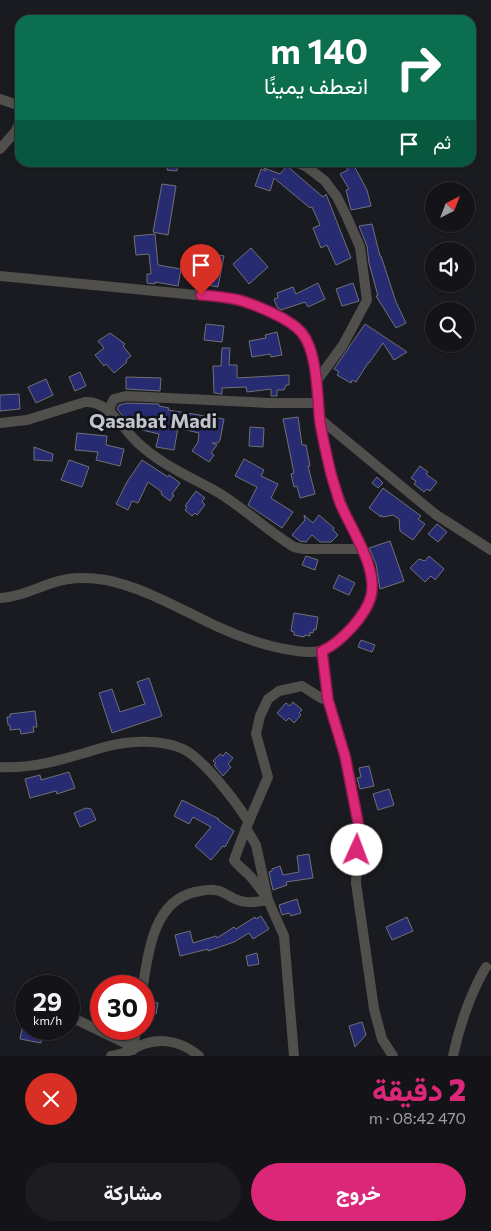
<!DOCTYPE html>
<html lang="ar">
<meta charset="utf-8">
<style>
:root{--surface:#141418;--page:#1d1d21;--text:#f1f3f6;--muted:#9d9ea2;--line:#333337;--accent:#db2777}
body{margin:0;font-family:Commissioner,Vazirmatn,sans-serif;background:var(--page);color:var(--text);direction:rtl;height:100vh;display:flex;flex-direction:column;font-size:19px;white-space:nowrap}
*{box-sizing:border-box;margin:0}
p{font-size:16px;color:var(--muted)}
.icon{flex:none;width:28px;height:28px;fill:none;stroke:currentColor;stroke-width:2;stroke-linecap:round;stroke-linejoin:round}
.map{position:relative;height:1056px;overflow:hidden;direction:ltr}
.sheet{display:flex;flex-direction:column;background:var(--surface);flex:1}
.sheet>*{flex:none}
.top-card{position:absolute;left:15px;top:15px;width:461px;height:152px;border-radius:15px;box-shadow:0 1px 4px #0004,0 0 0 1px var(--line);direction:rtl;background:#0b6e4f;color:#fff;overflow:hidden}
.needle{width:32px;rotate:42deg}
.controls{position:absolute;left:425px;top:182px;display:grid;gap:10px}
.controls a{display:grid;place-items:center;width:50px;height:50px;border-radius:50%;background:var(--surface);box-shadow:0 1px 4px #0004,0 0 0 1px var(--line);font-size:25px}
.speed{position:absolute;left:15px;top:975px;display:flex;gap:10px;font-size:25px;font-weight:700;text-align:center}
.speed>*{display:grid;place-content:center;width:65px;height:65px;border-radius:50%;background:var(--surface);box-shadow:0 1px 4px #0004,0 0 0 1px var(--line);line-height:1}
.speed small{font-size:12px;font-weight:400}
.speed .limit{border:8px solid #d22;background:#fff;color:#111}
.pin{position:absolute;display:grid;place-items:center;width:42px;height:42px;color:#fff;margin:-51px -21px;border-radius:50% 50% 50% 0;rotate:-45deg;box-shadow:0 0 5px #0007}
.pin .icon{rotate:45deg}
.me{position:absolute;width:55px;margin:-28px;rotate:2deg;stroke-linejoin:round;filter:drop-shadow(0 0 4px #0008)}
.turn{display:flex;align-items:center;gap:18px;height:105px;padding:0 25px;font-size:22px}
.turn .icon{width:65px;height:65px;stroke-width:2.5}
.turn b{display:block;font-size:35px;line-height:42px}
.then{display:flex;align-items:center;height:48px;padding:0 25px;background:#0003;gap:10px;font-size:19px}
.round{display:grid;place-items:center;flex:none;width:52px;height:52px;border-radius:26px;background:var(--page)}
.headline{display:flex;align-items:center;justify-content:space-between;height:85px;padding:0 25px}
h1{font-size:30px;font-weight:800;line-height:38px;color:var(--accent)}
.action{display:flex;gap:10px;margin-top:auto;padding:10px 25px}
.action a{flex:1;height:58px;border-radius:30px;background:var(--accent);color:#fff;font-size:20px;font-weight:800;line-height:58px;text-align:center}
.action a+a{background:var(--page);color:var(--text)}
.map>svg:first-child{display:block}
</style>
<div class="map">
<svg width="491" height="1056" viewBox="0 0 491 1056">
<rect width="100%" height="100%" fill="#1a1b20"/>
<g fill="#272b71" stroke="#6f7177">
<polygon points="168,162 178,162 177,171 167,170"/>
<polygon points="343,162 352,162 367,190 371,206 351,210 346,190 349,189 340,174 348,170"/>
<polygon points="287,166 323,197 326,194 351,258 336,265 327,245 321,248 313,228 320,225 312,207 310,208 274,178 270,191 255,186 261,169 266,171 264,168 280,174"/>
<polygon points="162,184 176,186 168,235 153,232"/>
<polygon points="372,224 380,256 381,256 396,302 406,323 396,328 376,296 378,296 369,263 367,246 359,226"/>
<polygon points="155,234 158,265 181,269 178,286 155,282 155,284 147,283 147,274 151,274 149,254 136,255 134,236"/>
<polygon points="251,248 268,267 249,284 233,264"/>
<polygon points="206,253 224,256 218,287 203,284 206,264 204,264"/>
<polygon points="318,283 325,299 308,307 305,302 281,310 277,307 274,299 278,298 277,293 293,287 296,294"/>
<polygon points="353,283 359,301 342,306 336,289"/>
<polygon points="206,324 224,326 222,342 204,340"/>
<polygon points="365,324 407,352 394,360 383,343 369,363 368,363 356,382 352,380 351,383 337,375 339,372 334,369"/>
<polygon points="277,332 282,355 271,357 270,354 252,357 249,341 266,338 265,335"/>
<polygon points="110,333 125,344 123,346 131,356 126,360 127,362 114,373 106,364 104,366 95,355 104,348 98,341"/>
<polygon points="222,348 230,348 229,365 237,365 237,378 289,375 289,385 286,385 284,390 277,390 277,396 271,396 271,389 247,392 246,387 222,388 222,394 214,393 213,366 221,366"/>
<polygon points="80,372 86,386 75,391 69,377"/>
<polygon points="126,377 161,378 160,391 126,389"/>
<polygon points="46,379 53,395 36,403 28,387"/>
<polygon points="19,394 20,409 0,411 0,395"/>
<polygon points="127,403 159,404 159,406 169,408 168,410 224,419 220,440 218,443 212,443 217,445 211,453 214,455 209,462 192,451 198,442 199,433 178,428 174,450 156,447 159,434 142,430 144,420 127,421 117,409 119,405"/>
<polygon points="298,417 302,445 306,445 310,466 308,466 315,494 300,498 297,486 294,487 291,474 294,473 283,419"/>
<polygon points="250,427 264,428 263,447 249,446"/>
<polygon points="77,433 107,436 106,445 124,449 120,466 96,460 98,452 75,450"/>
<polygon points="34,447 53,454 52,461 34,460"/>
<polygon points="244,459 264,470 261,476 278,484 271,498 293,512 282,528 248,505 257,487 235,476"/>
<polygon points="69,460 89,467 82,487 61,480"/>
<polygon points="142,460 168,477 169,475 180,483 172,494 174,495 170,501 161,494 162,492 148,482 138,503 132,501 128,510 116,504 127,482"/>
<polygon points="420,466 428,472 426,474 437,482 430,491 427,489 424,492 414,484 416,481 411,478"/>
<polygon points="377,477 383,483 378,488 372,483"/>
<polygon points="383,488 421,516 418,519 425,524 413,540 400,531 399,519 393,515 383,517 381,515 381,517 369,508"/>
<polygon points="196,491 205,498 202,501 205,505 197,515 195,513 192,516 185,510 187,507 185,506"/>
<polygon points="304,515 313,523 319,515 334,528 333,530 338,535 331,542 320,542 312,535 306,542 300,541 292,535 305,520"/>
<polygon points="437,524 447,532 438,542 428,534"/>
<polygon points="390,541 404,581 380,589 376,564 369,548"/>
<polygon points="306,556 318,560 315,570 302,565"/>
<polygon points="429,556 444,569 435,580 431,576 425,582 410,568 419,559 425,561"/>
<polygon points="339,575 355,583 349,595 333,588"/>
<polygon points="294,613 318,617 316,630 314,629 313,633 310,632 310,636 305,635 304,637 294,635 294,632 291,631"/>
<polygon points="361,640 375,645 372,652 358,647"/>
<polygon points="149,678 162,716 112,733 99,693 112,689 120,712 145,704 137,682"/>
<polygon points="293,702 302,710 299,713 301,715 294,723 289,718 286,721 277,713 286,703 290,706"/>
<polygon points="35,711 37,727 33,727 34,732 21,734 20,729 10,730 10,725 8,725 7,717 10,717 10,714"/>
<polygon points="226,752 233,758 228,764 231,767 223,776 214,765 216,763 213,761 220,754 223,756"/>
<polygon points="369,766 374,786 360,789 357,778 361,777 359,768"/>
<polygon points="69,772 75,788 57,794 56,791 30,798 25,779 40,775 41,780"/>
<polygon points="389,789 394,805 378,810 373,794"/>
<polygon points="182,800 219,819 218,820 234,831 225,847 223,846 211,860 195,846 211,827 193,817 189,824 174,816"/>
<polygon points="86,808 91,809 96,820 80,827 74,813"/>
<polygon points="309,854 313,878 286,882 287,885 273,890 269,872 272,871 272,869 280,866 283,875 299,872 297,856"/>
<polygon points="297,899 301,913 291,916 289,913 282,915 279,905"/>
<polygon points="261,916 269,929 253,939 249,933 234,942 208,951 208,949 180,956 175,935 190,931 193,943 216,936 217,938 234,927 236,929 255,917 256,919"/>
<polygon points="407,917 413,931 392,940 386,927"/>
<polygon points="257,953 259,964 248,966 246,956"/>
<polygon points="145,1000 158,1003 156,1014 154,1013 153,1019 144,1017"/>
<polygon points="362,1022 366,1035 355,1047 349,1026"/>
<polygon points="22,1029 43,1029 41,1043 20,1039"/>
</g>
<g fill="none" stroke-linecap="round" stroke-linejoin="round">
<g stroke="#504f4c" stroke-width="10">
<polyline points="0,99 20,106"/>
<polyline points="0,149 15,132 20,123"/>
<polyline points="295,162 307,167 325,181 337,197 346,215 360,247 367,300 343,345 316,382"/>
<path d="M0,276L227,298C248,302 289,316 303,334C319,355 316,396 320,421C322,439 327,457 331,474C336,491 342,506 349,521C358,544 376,569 372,595C369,611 338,648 321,651C307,654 289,650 275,647C255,642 235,635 216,626C180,609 145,588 106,580C88,577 69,577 52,583C34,589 19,597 0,598"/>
<polyline points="110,413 110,407 114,399 126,396 269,403 318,403"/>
<polyline points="320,419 435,514 491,550"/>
<path d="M0,423L27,420L85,402C108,400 122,428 137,442C161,465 191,477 219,493C245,509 268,531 294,547L303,549H361"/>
<polyline points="322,651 328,701 345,756 359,827 356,883 374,1009 382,1039 393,1056"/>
<path d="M0,767C34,769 68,758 101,748C125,741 159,738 183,749C204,759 236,802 249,822"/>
<path d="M143,986C148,952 154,901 195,892C201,891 208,889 214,890C222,890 228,896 235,899C246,904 257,902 268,900C262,891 256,882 248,874C243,869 238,866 234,860L246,828"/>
<polyline points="23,1016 26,1016"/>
<polyline points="69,1016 133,1047"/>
<polyline points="133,1050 136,1029"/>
<path d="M111,1056C124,1055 132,1049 144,1044C164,1037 184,1043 199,1056"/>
<polyline points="294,1056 284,936 268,900 256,845 246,828 268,777 256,734 260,716 268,699 279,691 302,686 321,698 328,701"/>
<path d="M453,1056C459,1027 471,992 486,967"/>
</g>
</g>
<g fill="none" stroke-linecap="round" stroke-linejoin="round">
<g stroke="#8e194d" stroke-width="12">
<path id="route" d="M201,295C213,296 226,297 239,300C256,305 291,319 302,333C318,353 317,397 320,422C323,440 327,457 331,474C334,484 337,494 340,503C351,529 378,568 371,596C366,616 340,643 322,651L328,700L345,756L359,827L357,850"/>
</g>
<use href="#route" stroke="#db2777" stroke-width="9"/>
</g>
<g text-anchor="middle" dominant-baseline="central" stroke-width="5" stroke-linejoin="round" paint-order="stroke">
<g font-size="20" font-weight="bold" fill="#c2c4cb" stroke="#111217">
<text x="153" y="420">Qasabat Madi</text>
</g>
</g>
</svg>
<div class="controls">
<a><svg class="needle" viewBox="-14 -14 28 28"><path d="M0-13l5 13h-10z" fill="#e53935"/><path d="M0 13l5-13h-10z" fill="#9d9ea2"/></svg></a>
<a><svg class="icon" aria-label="sound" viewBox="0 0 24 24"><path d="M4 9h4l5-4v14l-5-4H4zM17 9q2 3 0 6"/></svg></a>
<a><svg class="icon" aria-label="search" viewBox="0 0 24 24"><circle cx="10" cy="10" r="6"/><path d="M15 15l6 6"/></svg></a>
</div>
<div class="speed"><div>29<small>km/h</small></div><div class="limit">30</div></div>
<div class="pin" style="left:201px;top:295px;background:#d93025"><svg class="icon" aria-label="arrive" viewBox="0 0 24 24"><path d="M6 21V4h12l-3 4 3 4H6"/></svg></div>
<svg class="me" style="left:357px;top:850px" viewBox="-20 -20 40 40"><circle r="19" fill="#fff"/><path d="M0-13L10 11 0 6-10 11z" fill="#db2777"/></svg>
<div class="top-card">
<div class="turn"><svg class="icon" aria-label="right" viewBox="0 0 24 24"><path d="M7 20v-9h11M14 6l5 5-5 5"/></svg><div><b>140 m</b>انعطف يمينًا</div></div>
<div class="then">ثم<svg class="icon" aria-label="arrive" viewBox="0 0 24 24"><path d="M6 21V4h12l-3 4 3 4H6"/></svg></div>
</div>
</div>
<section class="sheet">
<div class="headline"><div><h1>2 دقيقة</h1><p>470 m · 08:42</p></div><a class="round" style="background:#d93025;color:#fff"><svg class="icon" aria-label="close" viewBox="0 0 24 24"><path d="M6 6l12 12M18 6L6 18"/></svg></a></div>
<div class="action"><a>خروج</a><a>مشاركة</a></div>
</section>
